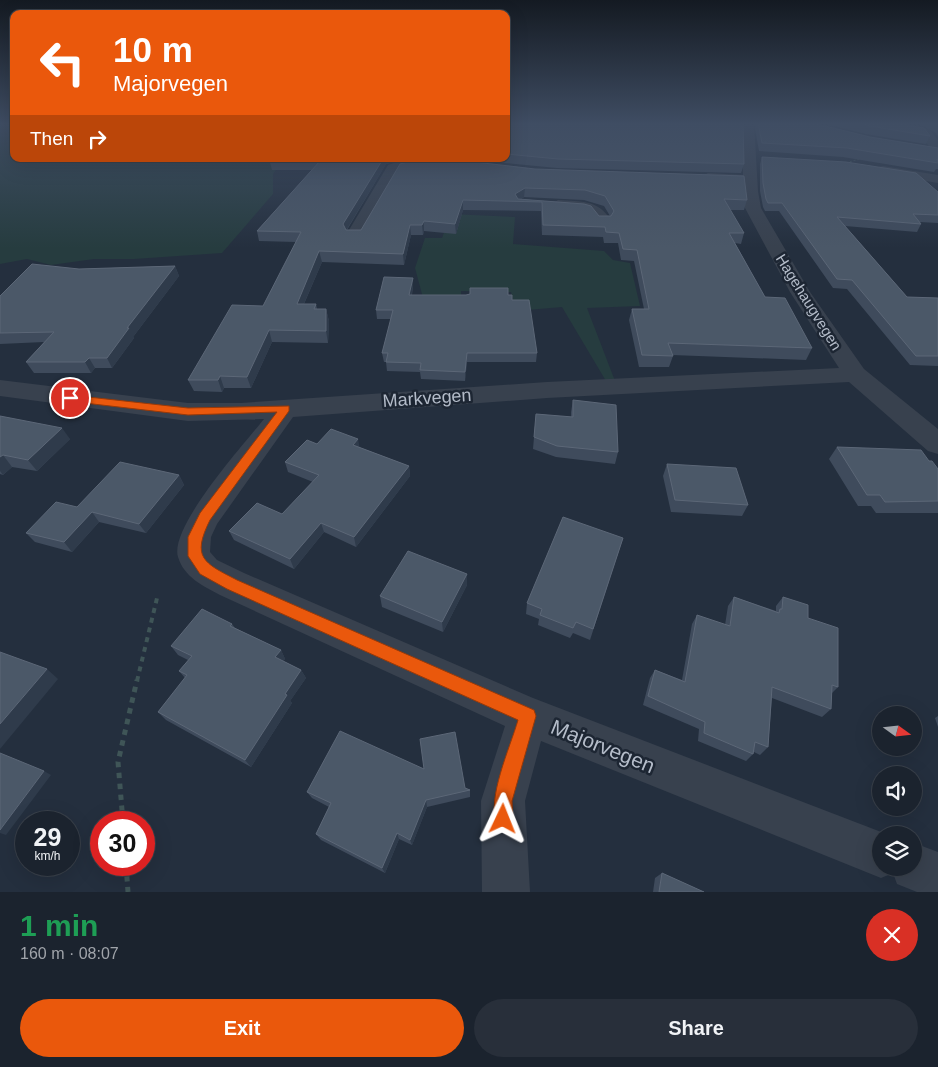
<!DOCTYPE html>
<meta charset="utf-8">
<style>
:root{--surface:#1b232e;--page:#282f3a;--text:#f1f3f6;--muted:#a0a4aa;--line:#39404a;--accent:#ea580c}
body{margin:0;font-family:Arial,sans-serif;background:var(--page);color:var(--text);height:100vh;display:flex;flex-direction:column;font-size:19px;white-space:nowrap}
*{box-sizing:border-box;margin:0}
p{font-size:16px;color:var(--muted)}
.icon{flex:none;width:28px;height:28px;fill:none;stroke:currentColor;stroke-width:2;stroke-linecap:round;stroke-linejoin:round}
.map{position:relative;height:892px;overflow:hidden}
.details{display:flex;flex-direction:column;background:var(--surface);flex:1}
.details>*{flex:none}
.guide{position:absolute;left:10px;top:10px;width:500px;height:152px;border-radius:10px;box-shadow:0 5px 20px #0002,0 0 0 1px var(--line);background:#ea580c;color:#fff;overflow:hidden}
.needle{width:32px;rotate:105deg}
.tools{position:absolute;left:872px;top:706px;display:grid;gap:10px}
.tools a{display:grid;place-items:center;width:50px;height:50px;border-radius:50%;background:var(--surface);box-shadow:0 5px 20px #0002,0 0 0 1px var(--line);font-size:25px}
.speed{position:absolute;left:15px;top:811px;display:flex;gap:10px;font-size:25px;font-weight:700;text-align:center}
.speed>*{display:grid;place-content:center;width:65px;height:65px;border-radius:50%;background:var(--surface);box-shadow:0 5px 20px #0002,0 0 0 1px var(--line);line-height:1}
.speed small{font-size:12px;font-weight:400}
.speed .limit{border:8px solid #d22;background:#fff;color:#111}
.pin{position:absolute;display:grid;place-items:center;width:42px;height:42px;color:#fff;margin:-21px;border:2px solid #fff;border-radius:50%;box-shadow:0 1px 5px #0007}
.me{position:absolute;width:55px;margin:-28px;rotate:2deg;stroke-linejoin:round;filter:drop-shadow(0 0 4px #0008)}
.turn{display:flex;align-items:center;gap:18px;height:105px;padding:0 20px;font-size:22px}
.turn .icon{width:65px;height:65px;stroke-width:2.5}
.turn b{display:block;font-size:35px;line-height:42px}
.then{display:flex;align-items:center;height:48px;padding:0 20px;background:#0003;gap:10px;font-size:19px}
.round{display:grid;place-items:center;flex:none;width:52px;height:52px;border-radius:26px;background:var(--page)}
.headline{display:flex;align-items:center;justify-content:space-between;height:85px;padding:0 20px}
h1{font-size:30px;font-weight:600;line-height:38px;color:#1e9e55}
.cta{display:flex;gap:10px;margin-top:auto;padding:10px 20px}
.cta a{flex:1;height:58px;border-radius:30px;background:var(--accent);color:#fff;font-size:20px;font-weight:600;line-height:58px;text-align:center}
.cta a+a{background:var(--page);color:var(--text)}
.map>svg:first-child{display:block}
</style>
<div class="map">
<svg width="938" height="892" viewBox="0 0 938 892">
<rect width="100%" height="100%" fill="#242f3e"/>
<g fill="#263c3f">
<polygon points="0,123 14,123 14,159 295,159 281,163 273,174 273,194 222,253 134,259 94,259 51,265 27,259 0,264"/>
<polygon points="451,214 515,217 513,244 604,251 613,260 630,263 640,306 587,308 615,381 606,381 562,307 515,311 511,292 461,291 461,323 430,324 415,268 425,238 442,238"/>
</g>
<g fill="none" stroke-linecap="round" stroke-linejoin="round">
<polyline stroke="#3f5557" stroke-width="1" stroke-dasharray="2 2" stroke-linecap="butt" points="846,163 859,159"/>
<polyline stroke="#3f5557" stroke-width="4" stroke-dasharray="5 5" stroke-linecap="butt" points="137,681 158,594"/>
<g stroke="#3f5557" stroke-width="5" stroke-dasharray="5.5 5.5" stroke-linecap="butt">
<polyline points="123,822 118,762 137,680"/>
<polyline points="126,865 128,892"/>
</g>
<g fill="#38414e" fill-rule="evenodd">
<path d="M742,123H754L758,191L761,208L810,292L864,369L938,429V454L928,451L849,382L547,398L293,417L217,524L211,537L210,552L217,560L244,573L533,698L889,835H881V868H914V843L938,852V892H917L897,884L893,873L881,878L541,741L525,801L530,892H482L481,801L505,726L220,595C203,586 184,577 178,557C169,527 244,444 264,419L188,421L0,396V380L188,403H241L547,382L839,368L790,292L745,208L743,184L708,181L701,177L708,173L743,175Z"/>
<polygon points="872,123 898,123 929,129 938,140 938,153 933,152 921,135 878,127"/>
<polygon points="406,159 436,159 443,163 436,167 411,166 399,171 361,239 349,239 346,235 388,165"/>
<polygon points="883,166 938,175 938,183 878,173 876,170 878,167"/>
<path d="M558,200C582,202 597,199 611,220L609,224H597L591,214L552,208L550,205Z"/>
</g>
</g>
<g fill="#3f4b5c" fill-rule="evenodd">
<polygon points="506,123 744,164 741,173 557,168 465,159 506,159"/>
<polygon points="754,123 813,123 870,137 938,148 938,169 936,169 934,172 843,157 759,151"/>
<polygon points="822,123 895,123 930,136 926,144 866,134"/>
<polygon points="907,123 938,123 938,137 936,133 919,124"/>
<polygon points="762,157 938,192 938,223 920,222 921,224 917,232 845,226 907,297 938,298 938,366 910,365 847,289 833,288 779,211 765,211 763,207 760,191 760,164"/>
<path d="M269,159H407L386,164L347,230H361L400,164L747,200L744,210H730L744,233L741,244L735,243L765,297L812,348L806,360L672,355L673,356L669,367H639L629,320L632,309H644L634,261L621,260L618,243H604L603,237L542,235L541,211L463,210L456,234L424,231L423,235H411L404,265L322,262L304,304H316L317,309H326L329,321L328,343L272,342L251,388H224L222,392L194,391L188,380L263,306L296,242L259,241L257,231L312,170H272ZM524,197L584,200L604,206L610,216H599L584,204L521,199Z"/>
<polygon points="175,266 179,276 133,337 134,338 112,368 95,368 91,373 34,373 26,362 44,342 0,344 0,296 79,269"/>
<polygon points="413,278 413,286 412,295 508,295 512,300 537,353 536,362 467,362 465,381 421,379 420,372 387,371 386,362 384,362 382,353 391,319 377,319 376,310"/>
<polygon points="573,400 618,452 615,464 556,457 533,449 536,414 571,417 571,412"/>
<polygon points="0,416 70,439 37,471 12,467 3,475 0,474"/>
<polygon points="317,444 359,447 409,466 410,476 356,547 324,532 294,569 234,540 229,531 282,514 313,482 288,472 285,462"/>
<polygon points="837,447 929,461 938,469 938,513 876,513 871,506 858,506 829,459"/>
<polygon points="667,464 748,505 742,516 671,512 663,476"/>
<polygon points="179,475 184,485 146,533 99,522 72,552 35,542 26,533 77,507"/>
<polygon points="623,538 590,640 573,633 570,638 538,625 539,619 526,614 527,603"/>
<polygon points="467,574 467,585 443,632 382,607 380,596"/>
<polygon points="734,597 776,611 776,606 783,597 808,618 838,687 832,693 831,709 822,717 772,698 768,747 760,755 754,752 753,754 746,761 698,741 699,729 643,705 650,678 655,670 682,680 692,624 697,615 725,625 728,606"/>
<polygon points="232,624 235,628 281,650 285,659 283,661 301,670 306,678 290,701 292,703 251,767 166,720 158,712 185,678 179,671 188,660 178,655 171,646"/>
<polygon points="938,716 938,727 935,718"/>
<polygon points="465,788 470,790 470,797 427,807 412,845 399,839 385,873 321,840 316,834 329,807 312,798 307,792"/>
<polygon points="662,873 704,892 653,892 655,878"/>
</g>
<g fill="#2f3b4b">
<polygon points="383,159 405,159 386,164 344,234 343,224"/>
<polygon points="525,188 524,197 518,201 515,194"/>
<polygon points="463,200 463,210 456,234 455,224"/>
<polygon points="424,221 424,231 423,235 422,225"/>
<polygon points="410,225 411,235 404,265 403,254"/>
<polygon points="319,251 322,262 299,315 297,304"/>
<polygon points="175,266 179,276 133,337 134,338 112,368 107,358 127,328"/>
<polygon points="413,278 413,286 410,303 409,295"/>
<polygon points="326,309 329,321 328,343 326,331"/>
<polygon points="269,330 272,342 251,388 247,377"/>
<polygon points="467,353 467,362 465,381 465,372"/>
<polygon points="89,358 95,368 91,373 85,362"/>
<polygon points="220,376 224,388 222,392 218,380"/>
<polygon points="62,428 70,439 37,471 28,460"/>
<polygon points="358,439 360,449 353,445"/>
<polygon points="3,455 12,467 3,475 0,471 0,457"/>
<polygon points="409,466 410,476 356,547 354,537"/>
<polygon points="179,475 184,485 146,533 139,524"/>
<polygon points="92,512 99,522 72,552 64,542"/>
<polygon points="321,523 324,532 294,569 290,559"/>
<polygon points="467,574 467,585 443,632 442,622"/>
<polygon points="281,650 285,659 280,666 275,657"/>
<polygon points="47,669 58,679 0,749 0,724"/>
<polygon points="301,670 306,678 290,701 292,703 251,767 245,760 285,694"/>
<polygon points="44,771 51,775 6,835 0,833 0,830"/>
<polygon points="426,800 427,807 412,845 410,840"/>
<polygon points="397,833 399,839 385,873 382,868"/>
</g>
<g fill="#4b5868" stroke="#5c6777" fill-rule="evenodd">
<polygon points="506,123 743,123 744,164 558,159 506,154"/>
<polygon points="758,123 813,123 870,137 938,148 938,160 937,159 938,163 847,148 762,143"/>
<polygon points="859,123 895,123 924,128 930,136 870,126"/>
<polygon points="762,157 846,162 916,173 938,192 938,215 913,214 921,224 837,217 907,297 938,298 938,356 916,356 852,280 837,279 782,203 768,203 766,199 763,183"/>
<path d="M269,159H383L343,224L346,230H361L400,164L415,160L449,159L535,169L744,176L747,200L724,199L744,233H729L765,297L785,298L812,348L668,343L673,356L642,355L632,309H649L637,250L623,249L619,233L606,232L605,227L543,225L542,202L463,200L455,224L424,221L422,225H410L403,254L319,251L297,304H316L314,309H326V331L269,330L247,377L220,376L218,380H188L232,305L263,306L301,232L257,231L320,161H269ZM525,188L585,190L605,196L614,211L611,216H599L591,206L584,204L518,199L515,194Z"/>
<polygon points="32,264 79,269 175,266 127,328 129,328 107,358 89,358 85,362 26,362 54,332 0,333 0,296"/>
<polygon points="384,277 413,278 409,295 466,295 470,294 470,288 508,288 508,295 512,295 512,300 529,300 537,353 467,353 465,372 420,370 421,363 386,362 388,353 382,353 393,310 376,310"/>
<polygon points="573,400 616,405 618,452 557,446 534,437 536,414 573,417"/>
<polygon points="0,416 62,428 28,460 3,455 0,457"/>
<polygon points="331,429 358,439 353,445 409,466 354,537 321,523 290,559 229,531 257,503 282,514 319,475 285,462 307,440 317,444"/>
<polygon points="837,447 921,450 929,461 932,461 938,469 938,501 885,502 880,495 867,495"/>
<polygon points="120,462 179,475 139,524 92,512 64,542 26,533 56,502 77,507"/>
<polygon points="667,464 736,468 748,505 675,500"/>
<polygon points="563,517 623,538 593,629 576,622 573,628 540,615 542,609 527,603"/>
<polygon points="408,551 467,574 442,622 380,596"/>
<polygon points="734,597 779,613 780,609 782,609 783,597 808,605 808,618 838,628 838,687 832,685 831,709 772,687 768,747 755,742 753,754 704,733 705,722 648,696 655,670 685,682 697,615 730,626"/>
<polygon points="202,609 232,624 230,626 281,650 275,657 301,670 285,694 287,695 245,760 158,712 187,675 179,671 192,656 171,646"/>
<polygon points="0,652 47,669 0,724"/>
<polygon points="340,731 424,769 420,739 455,732 465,788 470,790 426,800 410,840 397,833 382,868 316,834 331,803 307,792"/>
<polygon points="0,753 44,771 0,830"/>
<polygon points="662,873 704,892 659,892"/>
</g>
<linearGradient id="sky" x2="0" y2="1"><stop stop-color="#141a22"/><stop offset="0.5" stop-color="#3f4d63"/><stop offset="1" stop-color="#3f4d63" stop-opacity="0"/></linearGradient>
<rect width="938" height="248" fill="url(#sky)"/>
<path fill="#ea580c" stroke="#983908" d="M70,395L188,408L289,406V411L210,520C191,558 204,563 237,580L534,710L536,716L512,801L513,819L510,826L503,828L497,826C486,799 510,748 518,720L227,589L200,574L188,556V537L200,513L277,412L188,415L67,401V396Z"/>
<g text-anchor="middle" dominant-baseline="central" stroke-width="5" stroke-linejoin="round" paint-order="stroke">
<g font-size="15" fill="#b4bcc9" stroke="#1d2633">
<text transform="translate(809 302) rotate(58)">Hagehaugvegen</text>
</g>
<g font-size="18" fill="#b4bcc9" stroke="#1d2633">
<text transform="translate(427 398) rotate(-4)">Markvegen</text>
</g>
<g font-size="21" fill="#b4bcc9" stroke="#1d2633">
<text transform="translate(603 746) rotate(22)">Majorvegen</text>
</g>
</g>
</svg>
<div class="tools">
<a><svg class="needle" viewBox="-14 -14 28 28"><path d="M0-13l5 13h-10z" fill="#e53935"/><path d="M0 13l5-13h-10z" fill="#a0a4aa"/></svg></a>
<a><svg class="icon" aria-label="sound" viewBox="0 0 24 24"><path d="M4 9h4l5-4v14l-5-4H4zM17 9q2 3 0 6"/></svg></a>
<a><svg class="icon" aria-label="layers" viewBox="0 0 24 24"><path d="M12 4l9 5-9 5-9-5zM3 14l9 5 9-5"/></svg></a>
</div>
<div class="speed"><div>29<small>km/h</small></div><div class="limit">30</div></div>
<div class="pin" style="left:70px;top:398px;background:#d93025"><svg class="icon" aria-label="arrive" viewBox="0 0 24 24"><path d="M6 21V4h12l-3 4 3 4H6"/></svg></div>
<svg class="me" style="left:503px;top:819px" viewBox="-20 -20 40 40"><path d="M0-17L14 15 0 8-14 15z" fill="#ea580c" stroke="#fff" stroke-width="4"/></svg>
<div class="guide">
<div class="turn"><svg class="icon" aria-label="left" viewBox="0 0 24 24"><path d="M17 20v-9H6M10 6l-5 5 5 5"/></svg><div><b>10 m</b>Majorvegen</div></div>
<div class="then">Then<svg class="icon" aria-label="right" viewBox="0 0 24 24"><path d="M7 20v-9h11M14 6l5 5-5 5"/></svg></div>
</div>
</div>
<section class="details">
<div class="headline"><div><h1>1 min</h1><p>160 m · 08:07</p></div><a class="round" style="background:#d93025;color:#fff"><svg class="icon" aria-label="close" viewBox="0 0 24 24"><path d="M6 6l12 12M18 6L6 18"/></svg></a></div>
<div class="cta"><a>Exit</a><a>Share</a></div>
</section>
